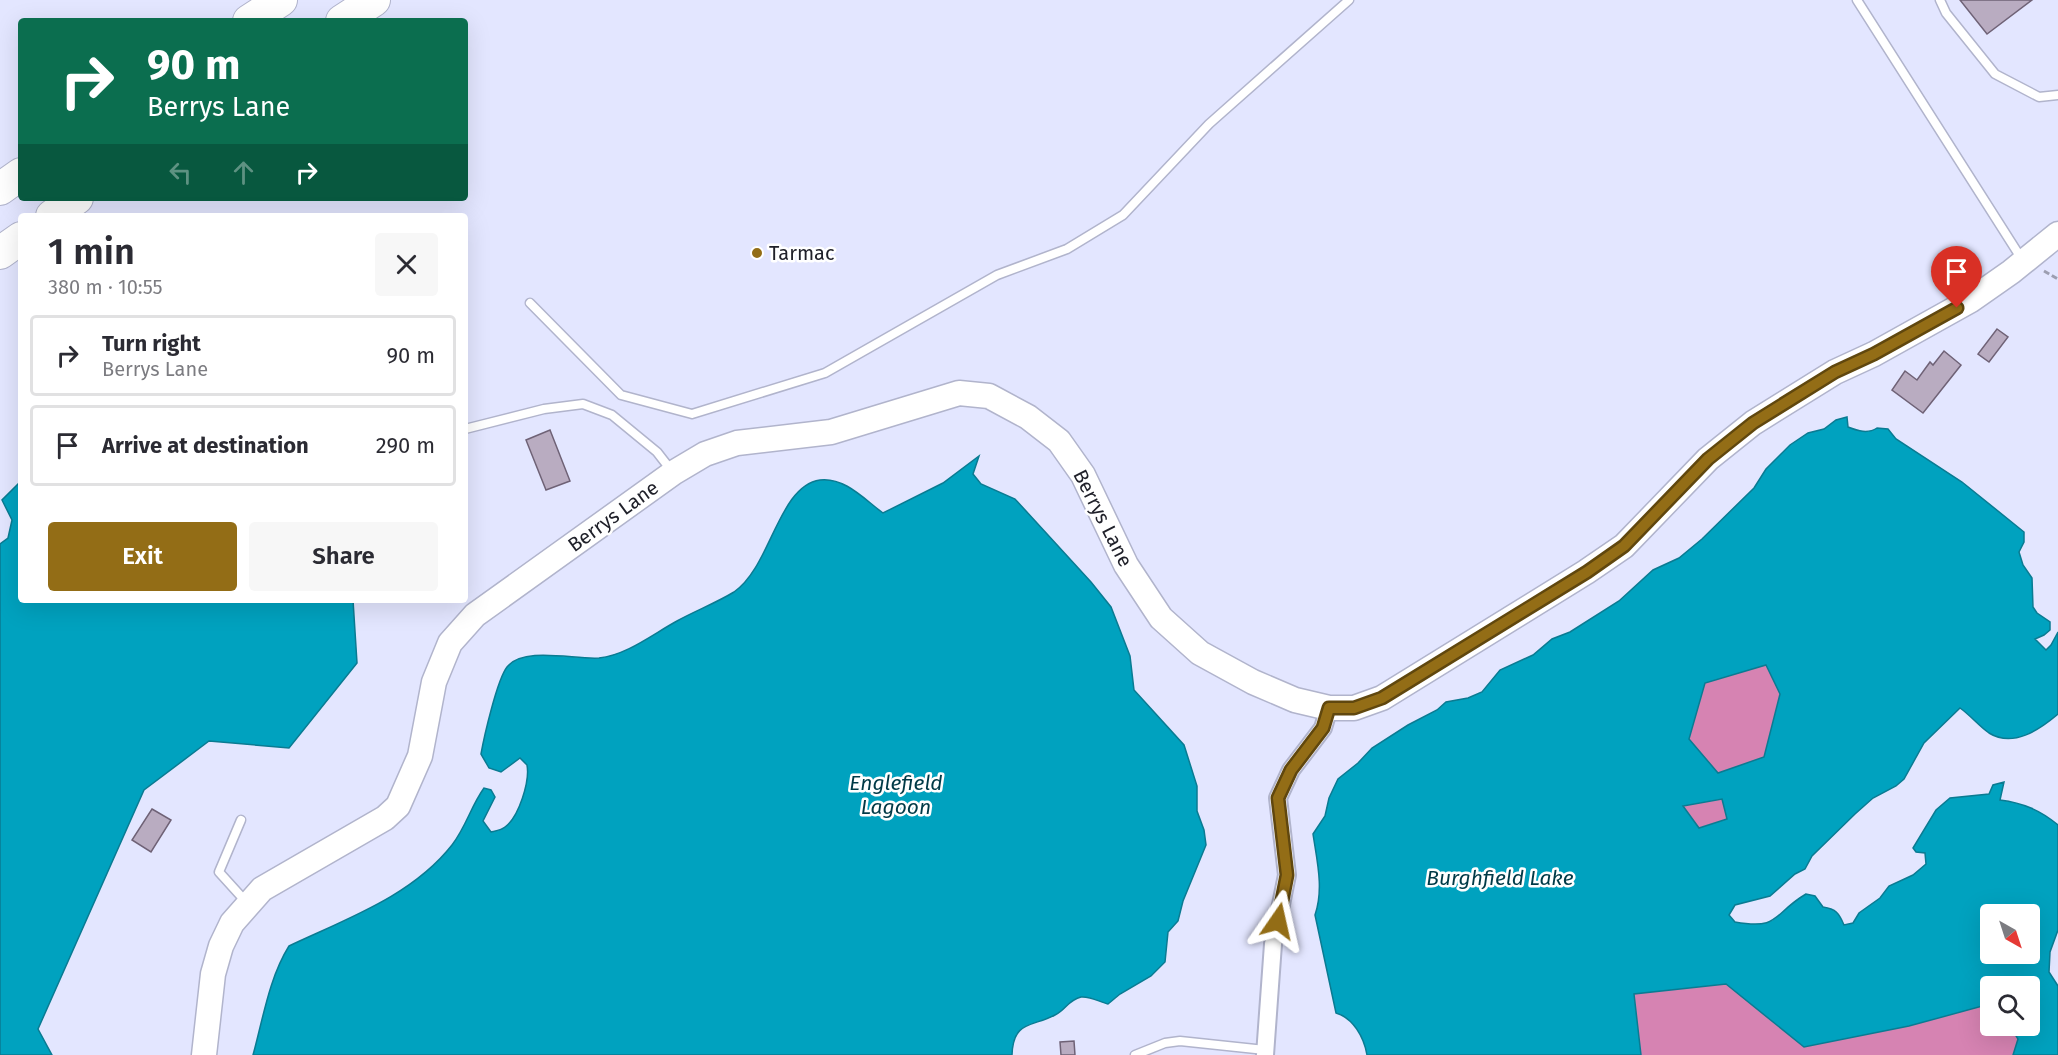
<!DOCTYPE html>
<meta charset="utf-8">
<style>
:root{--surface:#fff;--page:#f7f7f7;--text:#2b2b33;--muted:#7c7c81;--line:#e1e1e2;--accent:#936d16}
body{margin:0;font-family:"Fira Sans",sans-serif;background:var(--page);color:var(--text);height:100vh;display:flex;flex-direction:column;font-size:22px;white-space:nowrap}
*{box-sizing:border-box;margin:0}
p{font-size:20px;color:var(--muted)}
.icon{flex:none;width:33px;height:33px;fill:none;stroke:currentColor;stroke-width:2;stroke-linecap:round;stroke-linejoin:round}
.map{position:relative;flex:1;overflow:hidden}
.sheet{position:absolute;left:18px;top:213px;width:450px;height:390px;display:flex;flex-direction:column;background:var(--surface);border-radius:6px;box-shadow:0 6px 24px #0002}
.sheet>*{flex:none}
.guide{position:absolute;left:18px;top:18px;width:450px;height:183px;border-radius:6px;box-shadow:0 6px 24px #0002;background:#0b6e4f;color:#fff;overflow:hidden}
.needle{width:39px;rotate:141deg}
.tools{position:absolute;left:1980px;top:904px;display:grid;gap:12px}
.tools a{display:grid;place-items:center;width:60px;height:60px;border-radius:6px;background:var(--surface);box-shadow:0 6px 24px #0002;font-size:30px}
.pin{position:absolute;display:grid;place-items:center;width:51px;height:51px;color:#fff;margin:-62px -26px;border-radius:50% 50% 50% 0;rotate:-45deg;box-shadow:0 0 6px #0007}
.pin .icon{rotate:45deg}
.me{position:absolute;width:66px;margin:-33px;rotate:11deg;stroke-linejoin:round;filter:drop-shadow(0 0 4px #0008)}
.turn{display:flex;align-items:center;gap:21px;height:126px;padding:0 30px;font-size:27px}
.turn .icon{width:78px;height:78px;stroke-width:2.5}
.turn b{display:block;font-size:42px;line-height:51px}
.lanes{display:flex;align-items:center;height:57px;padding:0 30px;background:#0003;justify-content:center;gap:30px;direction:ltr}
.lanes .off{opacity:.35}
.round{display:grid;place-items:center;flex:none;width:63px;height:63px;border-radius:6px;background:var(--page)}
.headline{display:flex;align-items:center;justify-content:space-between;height:102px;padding:0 30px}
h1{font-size:36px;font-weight:600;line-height:45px}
.primary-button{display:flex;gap:12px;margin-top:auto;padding:12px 30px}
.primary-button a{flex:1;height:69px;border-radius:6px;background:var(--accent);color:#fff;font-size:24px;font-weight:600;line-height:69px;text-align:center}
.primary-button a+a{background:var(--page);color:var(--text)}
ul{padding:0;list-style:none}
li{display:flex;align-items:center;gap:18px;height:81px;margin:0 12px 9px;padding:0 18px;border:3px solid var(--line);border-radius:6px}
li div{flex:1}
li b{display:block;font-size:22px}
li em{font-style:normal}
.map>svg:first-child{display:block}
</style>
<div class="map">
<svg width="2058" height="1055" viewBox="0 0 2058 1055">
<rect width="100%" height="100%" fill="#e3e6ff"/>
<g fill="#d683b2">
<polygon points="1766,664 1780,694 1764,757 1718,774 1689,739 1705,683"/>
<polygon points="1722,799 1727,819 1698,828 1682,806"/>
<polygon points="1726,984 1804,1047 1909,1026 1990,1004 1990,1026 2010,1026 2018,1039 2013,1055 1641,1055 1634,994"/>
</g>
<g fill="#00a2bf" stroke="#0a7b92" stroke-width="1.5" fill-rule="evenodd">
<path d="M1847,417L1848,427C1858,431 1868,434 1877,428L1888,429L1896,439L1962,482L2024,532V542L2019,552L2023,565L2032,578L2033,607L2037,613L2050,622V630L2044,635L2035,639L2046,650L2051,645L2058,632V714C2039,730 2013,748 1989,733C1979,726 1970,715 1960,708L1924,743L1904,779L1896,786L1873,798L1855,814L1812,856L1805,869L1795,874L1770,896L1735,905L1729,915L1735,922C1781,930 1772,914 1806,894L1815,896L1823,907C1836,909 1839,913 1844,925L1853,923L1859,913L1880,898L1889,886L1913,875L1926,864L1925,853L1916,852L1913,848L1936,810L1950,798L1989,794L1993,785L2004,782L2000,800C2023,803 2040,810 2058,825V930L2050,952L2049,972L2058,986V1055H2013L2018,1039L2010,1026H2030V987H1990V1004L1909,1026L1804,1047L1726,984L1634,994L1641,1055H1367C1364,1037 1353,1018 1336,1013L1315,915C1324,889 1317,861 1313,834L1325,816L1329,798L1338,779L1358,763L1372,748L1408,725L1437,710L1446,702L1468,698L1482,692L1500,670L1533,655L1552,639L1570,632L1619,601L1653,570L1679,558L1702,539L1754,488L1766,469L1790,445L1808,433L1824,429L1836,420ZM1766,665L1780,694L1764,757L1718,773L1689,739L1705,683ZM1722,799L1727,819L1699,828L1683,806ZM1990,915H2030V954H1990Z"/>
<path d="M979,456L973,474L981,484L1015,499L1091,582L1111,607L1130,656L1134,690L1184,745L1197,786V811L1204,830L1206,845L1183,901L1178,921L1168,932L1165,962L1151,976L1120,994L1108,1004C1100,1002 1090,996 1081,997C1068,1000 1066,1010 1055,1015C1033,1027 1013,1020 1012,1055H253C263,1019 269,978 289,946C346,919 412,896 452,845C466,827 471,806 484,788L491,790L495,797L483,821L491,832C495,831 502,830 505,827C519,817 530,781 527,765L520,758L501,772L489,768L481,754C484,737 497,680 507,667C524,646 575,660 599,658C627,655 653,634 677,621C695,611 716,603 734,592C771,567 778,486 820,480C845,477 865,500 883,513L943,483Z"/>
<polygon points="21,481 21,600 353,600 357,663 289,748 209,741 144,790 38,1029 52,1055 0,1055 0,544 8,538 12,520 2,500"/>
</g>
<g fill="#b9acc1" stroke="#6f6276" stroke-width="1.5">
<polygon points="1960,0 2032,0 1987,34"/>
<polygon points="1997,329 2008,337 1989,362 1978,354"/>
<polygon points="1944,351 1961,365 1923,413 1892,390 1905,371 1917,380 1930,362 1933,365"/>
<polygon points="550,430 570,481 546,490 526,440"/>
<polygon points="152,809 171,820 151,852 132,840"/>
<polygon points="1074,1041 1075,1055 1061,1055 1060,1042"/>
</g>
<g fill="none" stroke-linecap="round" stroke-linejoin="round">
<g stroke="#b1b4cc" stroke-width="11">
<g id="lane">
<polyline points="1857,0 2023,261"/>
<polyline points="1940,0 1946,13 1995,74 2039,97 2058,95"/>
<polyline points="530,303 621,395 692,414 825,373 997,275 1067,249 1123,215 1209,124 1349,0"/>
<polyline points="465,429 544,409 583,404 612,415 657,452 671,470"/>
<polyline points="241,820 219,872 248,904"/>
<polyline points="1135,1055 1165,1043 1180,1041 1265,1050"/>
</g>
</g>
<g stroke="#b1b4cc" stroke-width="20">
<polyline id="street" points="1265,1055 1273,944 1287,875 1278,798 1291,770 1323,728 1329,708"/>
</g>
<g stroke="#b1b4cc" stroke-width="27">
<polyline id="secondary" points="204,1055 213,974 221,946 232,923 262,889 385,818 398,806 420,756 434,682 450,643 475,615 673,473 705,454 737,443 831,432 959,393 989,396 1028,417 1059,441 1083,475 1126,565 1161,618 1200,653 1253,682 1295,700 1329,708 1354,708 1382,698 1586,572 1624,546 1708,459 1753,423 1835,372 1874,354 1971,300 2011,272 2058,234"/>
</g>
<g stroke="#b1b4cc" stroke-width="34">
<g id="highway">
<polyline points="249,21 281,0"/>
<polyline points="342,21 374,0"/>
<polyline points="0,189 21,174"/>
<polyline points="52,216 77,198"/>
<polyline points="0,253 21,238"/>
</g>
</g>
<polyline stroke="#9c9eb1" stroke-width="3" stroke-dasharray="6 3" stroke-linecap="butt" points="2044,271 2058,279"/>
<use href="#lane" stroke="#fff" stroke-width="8"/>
<use href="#street" stroke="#fff" stroke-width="16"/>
<use href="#secondary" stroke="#fff" stroke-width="24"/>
<use href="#highway" stroke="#fff" stroke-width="32"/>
</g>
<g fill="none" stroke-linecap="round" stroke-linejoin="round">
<g stroke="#60470e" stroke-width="15">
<polyline id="route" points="1278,921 1287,875 1278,798 1291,770 1323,728 1329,708 1354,708 1382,698 1587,572 1624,546 1708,459 1753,423 1835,372 1874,354 1957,308"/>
</g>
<use href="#route" stroke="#936d16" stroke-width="10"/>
</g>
<circle fill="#936d16" stroke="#fff" stroke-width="2" cx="757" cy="253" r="6"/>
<g text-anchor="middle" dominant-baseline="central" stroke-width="5" stroke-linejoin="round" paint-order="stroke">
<g font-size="20" fill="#20212a" stroke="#fff" text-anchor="start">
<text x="769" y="253">Tarmac</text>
</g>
<g font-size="20" fill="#20212a" stroke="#fff">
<text transform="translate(613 516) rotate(-36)">Berrys Lane</text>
<text transform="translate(1103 518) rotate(63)">Berrys Lane</text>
</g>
<g font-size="21" font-style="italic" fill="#003a47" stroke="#fff">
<text x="896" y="783">Englefield<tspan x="896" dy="24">Lagoon</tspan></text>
<text x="1500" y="878">Burghfield Lake</text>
</g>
</g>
</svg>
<div class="tools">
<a><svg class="needle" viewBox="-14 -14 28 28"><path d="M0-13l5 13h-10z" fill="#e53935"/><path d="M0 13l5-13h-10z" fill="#7c7c81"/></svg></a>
<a><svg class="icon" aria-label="search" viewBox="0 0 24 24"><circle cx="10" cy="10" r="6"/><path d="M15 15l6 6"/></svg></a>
</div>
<div class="pin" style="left:1957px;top:308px;background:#d93025"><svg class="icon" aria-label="arrive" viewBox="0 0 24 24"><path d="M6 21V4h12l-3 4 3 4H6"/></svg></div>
<svg class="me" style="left:1278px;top:921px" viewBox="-20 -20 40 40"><path d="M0-17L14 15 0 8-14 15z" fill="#936d16" stroke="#fff" stroke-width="4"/></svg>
<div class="guide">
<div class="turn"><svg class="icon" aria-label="right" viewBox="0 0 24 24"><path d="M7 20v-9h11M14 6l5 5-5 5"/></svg><div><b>90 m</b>Berrys Lane</div></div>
<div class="lanes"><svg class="icon off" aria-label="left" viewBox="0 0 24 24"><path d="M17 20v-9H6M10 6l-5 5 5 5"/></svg><svg class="icon off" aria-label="ahead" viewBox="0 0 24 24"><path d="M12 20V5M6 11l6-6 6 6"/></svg><svg class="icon" aria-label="right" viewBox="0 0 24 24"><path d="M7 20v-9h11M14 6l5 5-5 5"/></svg></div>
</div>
<section class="sheet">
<div class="headline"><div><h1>1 min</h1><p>380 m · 10:55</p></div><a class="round"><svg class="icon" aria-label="close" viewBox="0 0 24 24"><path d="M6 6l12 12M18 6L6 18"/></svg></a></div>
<ul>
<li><svg class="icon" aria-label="right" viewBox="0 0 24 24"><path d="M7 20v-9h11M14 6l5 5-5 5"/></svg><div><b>Turn right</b><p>Berrys Lane</p></div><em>90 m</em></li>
<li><svg class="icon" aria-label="arrive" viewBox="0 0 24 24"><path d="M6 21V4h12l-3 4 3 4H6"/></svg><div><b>Arrive at destination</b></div><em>290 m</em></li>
</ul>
<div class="primary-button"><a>Exit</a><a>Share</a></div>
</section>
</div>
